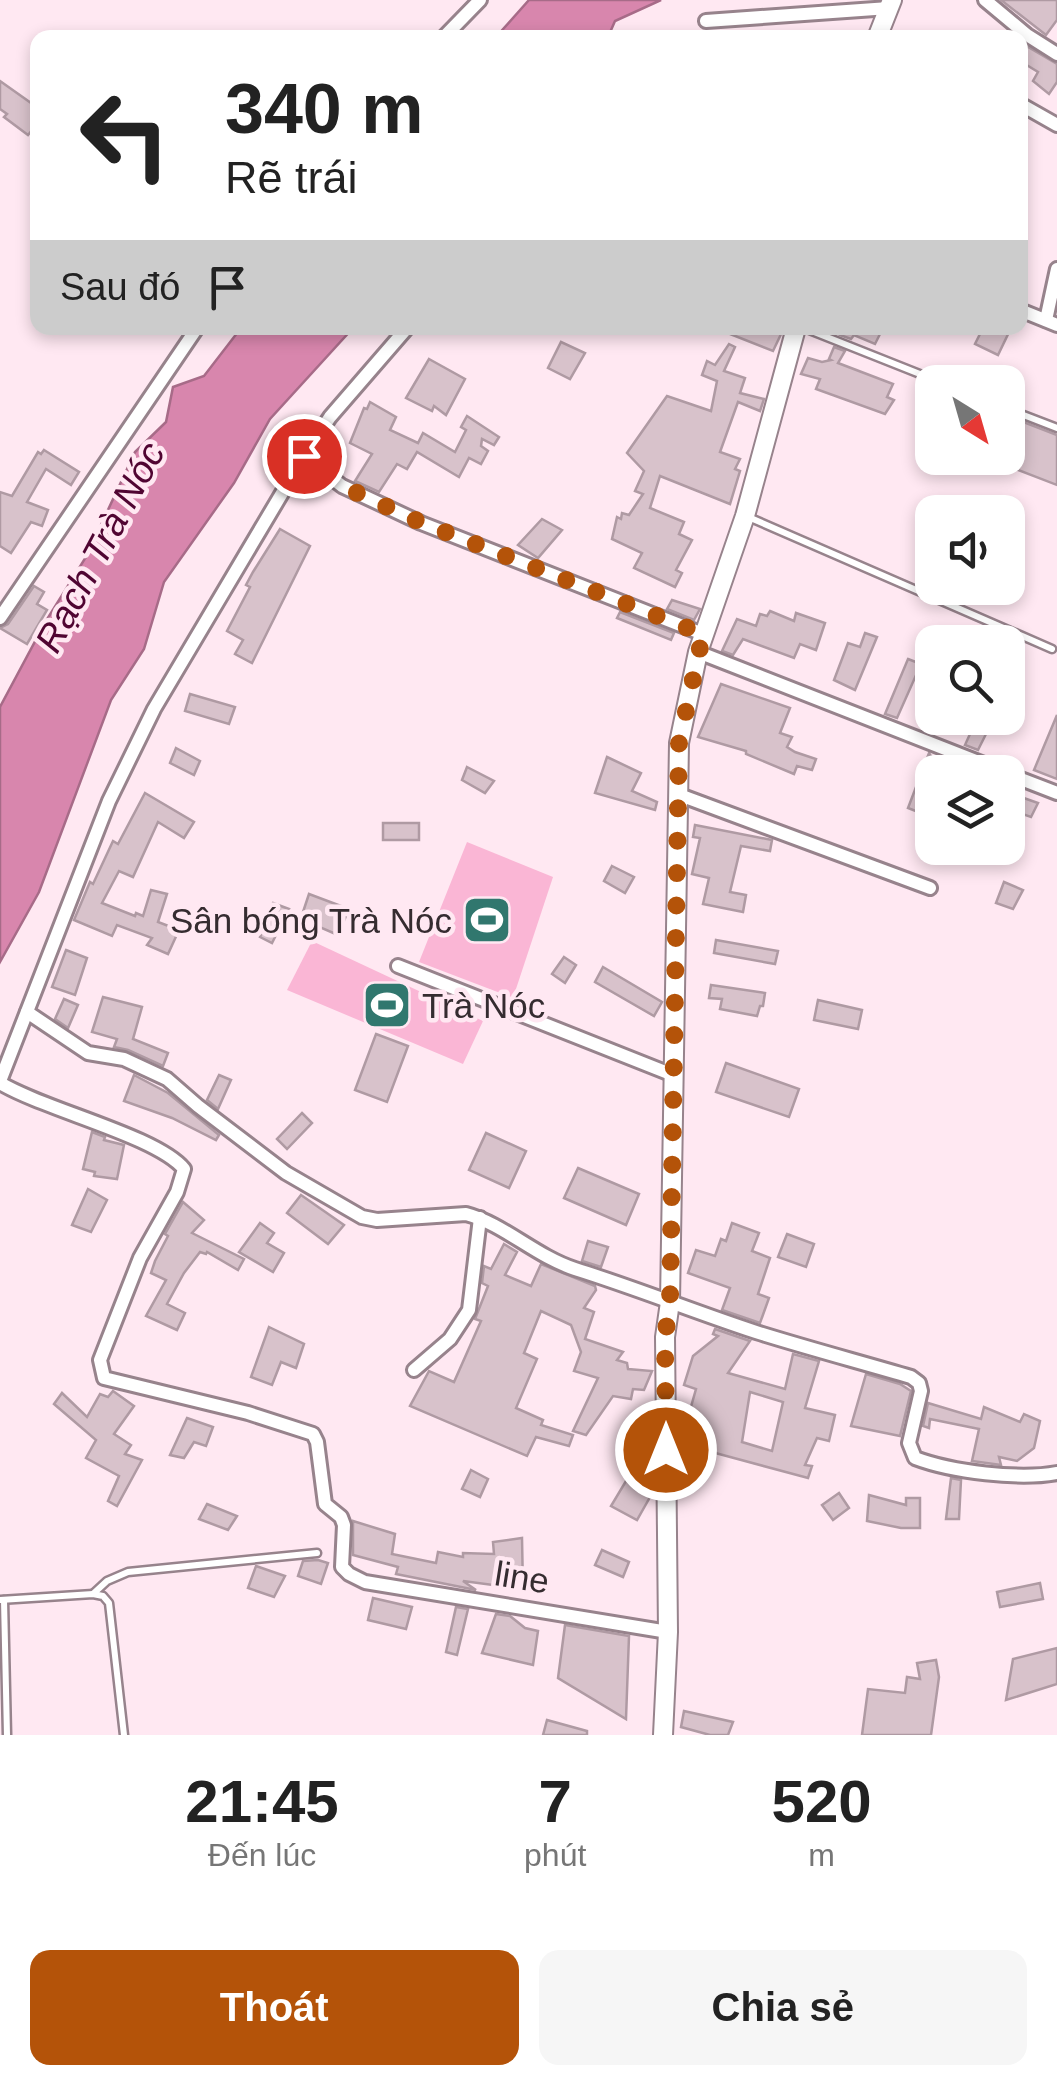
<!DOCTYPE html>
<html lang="vi">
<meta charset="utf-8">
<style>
:root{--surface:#fff;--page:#f6f6f6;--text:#222;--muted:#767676;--accent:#b45309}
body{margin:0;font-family:Helvetica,sans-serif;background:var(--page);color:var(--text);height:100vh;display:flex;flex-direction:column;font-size:38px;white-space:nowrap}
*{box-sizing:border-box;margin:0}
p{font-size:32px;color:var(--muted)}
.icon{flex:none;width:55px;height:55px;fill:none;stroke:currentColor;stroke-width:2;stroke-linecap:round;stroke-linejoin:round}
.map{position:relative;height:1735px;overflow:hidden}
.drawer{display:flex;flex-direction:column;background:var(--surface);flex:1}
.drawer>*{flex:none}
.hud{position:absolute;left:30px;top:30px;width:998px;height:305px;border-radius:20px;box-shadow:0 5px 15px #0003;background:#fff;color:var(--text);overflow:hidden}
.needle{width:65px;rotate:143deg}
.buttons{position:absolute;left:915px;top:365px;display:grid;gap:20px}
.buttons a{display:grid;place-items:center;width:110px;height:110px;border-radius:20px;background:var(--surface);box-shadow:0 5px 15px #0003;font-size:50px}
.pin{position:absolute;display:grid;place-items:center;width:85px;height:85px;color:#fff;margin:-42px;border:5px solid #fff;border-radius:50%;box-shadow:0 2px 10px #0007}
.me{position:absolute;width:110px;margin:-55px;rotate:0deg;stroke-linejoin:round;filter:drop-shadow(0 0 8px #0008)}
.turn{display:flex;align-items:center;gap:35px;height:210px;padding:0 30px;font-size:45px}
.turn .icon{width:130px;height:130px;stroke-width:2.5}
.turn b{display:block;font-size:70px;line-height:85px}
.then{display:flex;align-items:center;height:95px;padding:0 30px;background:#0003;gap:20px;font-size:38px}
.eta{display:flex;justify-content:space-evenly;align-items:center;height:170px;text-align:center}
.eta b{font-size:60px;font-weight:800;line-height:70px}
.cta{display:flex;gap:20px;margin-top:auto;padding:20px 30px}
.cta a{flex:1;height:115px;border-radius:20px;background:var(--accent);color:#fff;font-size:40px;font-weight:800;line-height:115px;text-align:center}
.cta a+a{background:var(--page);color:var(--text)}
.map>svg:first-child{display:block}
</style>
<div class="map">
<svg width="1057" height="1735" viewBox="0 0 1057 1735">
<rect width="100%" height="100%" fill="#ffe8f2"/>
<g fill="#fab6d5">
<polygon points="467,842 553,877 513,998 419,962"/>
<polygon points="312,941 483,1021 463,1064 287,990"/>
</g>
<g fill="#d886ad" stroke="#a76b88" stroke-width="2.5">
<polygon points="529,0 661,0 615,21 608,37 496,37"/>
<polygon points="241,328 353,328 270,419 234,483 164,582 144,649 111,700 39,892 0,962 0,707 46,621 86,557 135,452 166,422 173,387 204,376"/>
</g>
<g fill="#d8c2cb" stroke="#af9aa3" stroke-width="2.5" fill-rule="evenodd">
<polygon points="1001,0 1057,0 1057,20 1046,35"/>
<polygon points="1023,44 1057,64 1057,82 1049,94 1033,81 1038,72 1020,61"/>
<polygon points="0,81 38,108 38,123 28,135 4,117 7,114 0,109"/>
<polygon points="715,328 769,328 782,332 773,351"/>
<polygon points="836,328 883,328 875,344 854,335 851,339 840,335 843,330"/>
<polygon points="983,328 1011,328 998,355 975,344"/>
<polygon points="561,342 585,353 570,379 548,368"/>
<polygon points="729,344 735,347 724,371 745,378 740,393 764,399 760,411 738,402 720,452 740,459 735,469 740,471 730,504 660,476 650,508 684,522 679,534 692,540 676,570 682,573 675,587 634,568 642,553 612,539 617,517 621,519 622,513 629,515 643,494 635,491 644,471 627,453 667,396 711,411 717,381 702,375 707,361 715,365"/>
<polygon points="834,347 845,351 838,363 893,384 887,397 894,400 885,414 816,389 820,379 801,374 808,358 822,362 831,360 829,359"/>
<polygon points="429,359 465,379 446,415 434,406 432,411 406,398"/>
<polygon points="930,393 932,394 932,438 917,432"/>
<polygon points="370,402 396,417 390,430 418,443 423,433 455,452 466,430 461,427 467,416 499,437 494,445 482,439 481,446 488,451 481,464 469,458 459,477 417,452 407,469 397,464 379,492 355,481 372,454 350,443 364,408 367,409"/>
<polygon points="1008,416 1057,435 1057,485 1008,466"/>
<polygon points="44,450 79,472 71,485 46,469 27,502 48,510 42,526 31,522 11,553 0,546 0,492 12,496 38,452 41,454"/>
<polygon points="542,519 562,530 538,558 518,545"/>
<polygon points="280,529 310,546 252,663 235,654 243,640 227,631 250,587 246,585 253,572"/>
<polygon points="34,586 44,592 37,604 47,610 27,644 0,628 8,624"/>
<polygon points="672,600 700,609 694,620 667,609"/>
<polygon points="770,611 794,621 796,613 825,623 816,650 800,644 794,658 743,639 733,655 722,651 737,619 756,626 760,614 767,616"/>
<polygon points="620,612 674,633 671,640 617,618"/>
<polygon points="865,633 877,637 855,690 834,680 848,643 860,647"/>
<polygon points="908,659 921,664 897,718 885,714"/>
<polygon points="721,684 790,708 780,733 792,737 787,747 795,752 816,759 812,770 797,766 794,774 746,754 746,751 698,737"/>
<polygon points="190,694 235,707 229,724 185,711"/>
<polygon points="1057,715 1057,779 1034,770"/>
<polygon points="928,718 994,718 978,750 965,745 970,734"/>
<polygon points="176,748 200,761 194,775 170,763"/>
<polygon points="929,753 932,758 968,771 932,772 932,806 928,816 908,808"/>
<polygon points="607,757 641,773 632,791 657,802 655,810 595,793"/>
<polygon points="467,767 494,781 485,793 462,780"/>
<polygon points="145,793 194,822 184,838 158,822 133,877 119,871 102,903 135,916 136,913 143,916 151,890 167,894 158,922 179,930 168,954 147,945 152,938 117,925 112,936 74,920 90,882 93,884 113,841 118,844"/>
<polygon points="1018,796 1038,803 1031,817 1011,810"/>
<rect x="383" y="823" width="36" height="17"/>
<polygon points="695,825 772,840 770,851 741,846 730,892 746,895 743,912 703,904 709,878 692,874 700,838 693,837"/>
<polygon points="612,866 634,877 625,893 604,881"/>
<polygon points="1004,882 1023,890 1013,909 996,903"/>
<polygon points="309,894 349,909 338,935 317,926 320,921 302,915"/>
<polygon points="273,903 289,909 272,943 260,937"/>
<polygon points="716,940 778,951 775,964 714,953"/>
<polygon points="66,950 87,958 75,995 52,987"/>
<polygon points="564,957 576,965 565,983 552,974"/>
<polygon points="603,967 662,1002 654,1016 595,982"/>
<polygon points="711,985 765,993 763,1006 760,1006 757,1016 720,1009 722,999 709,998"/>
<polygon points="103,997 142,1007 133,1039 168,1053 163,1066 128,1050 114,1047 117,1039 92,1032"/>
<polygon points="64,999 78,1005 68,1028 55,1019"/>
<polygon points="818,1000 862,1010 858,1029 814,1020"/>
<polygon points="376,1034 408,1046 387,1102 355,1090"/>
<polygon points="726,1063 799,1089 789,1117 716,1092"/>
<polygon points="134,1075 168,1093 219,1135 216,1140 172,1118 124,1101"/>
<polygon points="219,1075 231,1080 218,1109 207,1100"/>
<polygon points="302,1113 312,1123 287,1149 277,1139"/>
<polygon points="92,1132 105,1137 104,1140 124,1145 117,1179 94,1176 95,1172 83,1169"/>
<polygon points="486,1133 526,1151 509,1188 469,1170"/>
<polygon points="578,1168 639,1194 626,1225 564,1198"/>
<polygon points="88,1189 107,1200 91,1232 72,1225"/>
<polygon points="301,1195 344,1225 328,1244 287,1213"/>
<polygon points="183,1202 204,1220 192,1233 244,1259 238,1270 207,1252 206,1254 200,1252 184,1273 167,1304 185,1313 177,1330 146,1316 166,1280 151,1273 155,1261 168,1236 165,1234"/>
<polygon points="260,1223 274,1233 267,1243 284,1253 273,1272 239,1252"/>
<polygon points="732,1223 759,1233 752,1251 770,1258 758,1294 769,1298 760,1323 722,1310 730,1288 688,1273 696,1250 715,1256 721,1239 726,1241"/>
<polygon points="787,1234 814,1244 806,1267 778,1257"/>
<polygon points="588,1241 608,1247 601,1267 582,1261"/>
<polygon points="504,1244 517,1252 505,1275 531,1286 541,1264 595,1286 596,1290 584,1308 594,1312 585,1339 623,1352 617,1360 627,1363 628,1369 652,1371 644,1390 633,1389 631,1399 613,1396 586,1435 573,1431 598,1378 574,1371 581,1352 571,1325 541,1311 524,1353 537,1359 516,1408 543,1420 541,1425 573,1435 569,1446 536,1437 527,1456 410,1406 429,1371 454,1382 481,1321 475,1319 488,1286 482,1283 484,1266 491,1269"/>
<polygon points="269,1327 304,1344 296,1368 281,1362 272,1385 251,1377"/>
<path d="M715,1329L750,1341L728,1373L785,1389L793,1354L819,1361L805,1408L835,1415L829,1441L817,1438L805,1465L812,1466L808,1478L693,1447L705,1426L687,1421L696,1389L684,1385L693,1356L718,1336L713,1334ZM750,1392L783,1402L772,1451L742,1442Z"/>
<polygon points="866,1374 900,1384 911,1391 900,1436 851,1426"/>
<polygon points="113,1391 134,1406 114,1434 131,1445 125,1454 142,1460 117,1506 108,1501 119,1476 86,1458 96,1440 54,1404 62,1393 87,1417 100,1394 108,1397"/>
<polygon points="928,1403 981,1419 984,1407 1020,1422 1024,1414 1040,1421 1034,1448 1017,1461 999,1457 1001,1465 972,1461 979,1429 930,1419 929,1428 923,1426"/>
<polygon points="187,1418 213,1427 206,1446 194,1442 184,1458 170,1455"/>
<polygon points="635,1466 654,1477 654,1490 637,1520 611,1506"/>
<polygon points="471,1470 488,1479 480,1497 462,1489"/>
<polygon points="951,1478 961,1480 959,1519 946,1519"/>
<polygon points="839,1493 849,1508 833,1520 822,1505"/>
<polygon points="869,1495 906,1505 906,1498 920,1498 920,1528 901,1528 867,1521"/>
<polygon points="207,1504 237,1516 228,1530 199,1519"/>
<polygon points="353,1521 395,1534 392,1554 436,1563 438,1552 463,1557 463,1553 494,1554 493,1542 522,1538 523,1589 463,1581 476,1590 396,1574 398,1567 353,1555"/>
<polygon points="602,1550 629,1562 623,1577 595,1565"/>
<polygon points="318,1560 328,1563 321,1584 298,1576 303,1561"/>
<polygon points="256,1566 285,1576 274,1597 248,1588"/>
<polygon points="1040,1583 1043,1599 1000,1607 997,1592"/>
<polygon points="373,1598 412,1607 406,1629 368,1620"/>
<polygon points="456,1607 468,1609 457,1655 446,1652"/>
<polygon points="496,1614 510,1616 525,1628 538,1631 533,1665 482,1653"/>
<polygon points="565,1625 629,1636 626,1719 558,1678"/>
<polygon points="1057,1648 1057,1684 1006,1700 1013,1659"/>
<polygon points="936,1660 939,1677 931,1735 862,1735 868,1689 905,1693 907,1677 920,1679 917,1663"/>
<polygon points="684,1711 733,1722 728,1735 710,1735 681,1727"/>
<polygon points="547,1720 587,1731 587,1735 543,1735"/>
</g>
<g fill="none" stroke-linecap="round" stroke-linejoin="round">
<g stroke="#97838c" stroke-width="11">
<g id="lane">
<polyline points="804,328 940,382"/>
<polyline points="1008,409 1057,428"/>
<polyline points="746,516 1052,649"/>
<polyline points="94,1593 107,1581 128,1572 317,1553"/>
<polyline points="0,1600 93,1594 103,1596 109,1603 124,1735"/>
<polyline points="4,1600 7,1735"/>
</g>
</g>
<g stroke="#97838c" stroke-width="18">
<g id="street">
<polyline points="985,0 1027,35 1057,54"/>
<polyline points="706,21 889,8"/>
<polyline points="443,38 480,0"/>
<polyline points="1020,104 1057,125"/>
<polyline points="1020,310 1057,325"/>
<polyline points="1046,320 1057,269"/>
<polyline points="304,456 342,486 421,523 703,634"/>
<polyline points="0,618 197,328"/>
<polyline points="698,652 1004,772"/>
<polyline points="1008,774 1057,793"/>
<polyline points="677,794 930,888"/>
<polyline points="398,966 673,1075"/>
<path d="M27,1012L88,1053L124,1059L167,1079L198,1106L286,1173L362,1217L377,1220L466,1214C504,1224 535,1256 575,1269C636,1288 695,1312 756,1332C807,1348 860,1362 911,1377L919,1383L921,1391L909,1443L915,1458C952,1472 1019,1480 1057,1473"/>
<polyline points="0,1081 109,801 154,709 304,456 330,417 407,328"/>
<path d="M0,1083C45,1110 157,1136 184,1169L177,1192L140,1258L100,1360L104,1378L248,1413L313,1434L317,1442L325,1504L341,1517L344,1525L342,1567L349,1574L365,1582L668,1632"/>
<polyline points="414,1370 450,1339 469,1310 480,1218"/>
</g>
</g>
<g stroke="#97838c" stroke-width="22">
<g id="secondary">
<polyline points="877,38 892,0"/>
<polyline points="663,1735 668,1632 665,1337 670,1302 679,743 698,652 745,516 796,328"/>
</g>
</g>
<use href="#lane" stroke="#fff" stroke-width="6"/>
<use href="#street" stroke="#fff" stroke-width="12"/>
<use href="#secondary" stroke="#fff" stroke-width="18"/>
</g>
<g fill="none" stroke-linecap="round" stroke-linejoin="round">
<polyline stroke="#b45309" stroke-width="18" stroke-dasharray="0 32.4" points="304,456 342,486 420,522 703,634 679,743 670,1302 665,1337 666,1450"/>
</g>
<defs>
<g id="stadium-square" transform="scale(2.5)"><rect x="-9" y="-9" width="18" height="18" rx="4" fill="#31776e" stroke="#ffe8f2"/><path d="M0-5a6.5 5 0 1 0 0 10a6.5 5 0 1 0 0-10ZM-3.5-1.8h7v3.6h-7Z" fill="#fff"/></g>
</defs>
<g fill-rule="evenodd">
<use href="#stadium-square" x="487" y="920"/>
<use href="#stadium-square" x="387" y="1005"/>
</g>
<g text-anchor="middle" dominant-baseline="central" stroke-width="9" stroke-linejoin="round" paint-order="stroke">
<g font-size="35" fill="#352c30" stroke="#ffe8f2" text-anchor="end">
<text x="452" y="920">Sân bóng Trà Nóc</text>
<text x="422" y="1005" text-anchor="start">Trà Nóc</text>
</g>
<g font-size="35" fill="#352c30" stroke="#ffe8f2">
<text transform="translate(522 1577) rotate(9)">line</text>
</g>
<g font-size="38" font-style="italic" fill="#500532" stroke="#ffe8f2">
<text transform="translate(100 547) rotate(-62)">Rạch Trà Nóc</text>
</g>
</g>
</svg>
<div class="buttons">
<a><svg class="needle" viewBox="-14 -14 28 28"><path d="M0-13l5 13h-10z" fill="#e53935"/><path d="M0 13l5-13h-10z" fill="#767676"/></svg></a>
<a><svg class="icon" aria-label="sound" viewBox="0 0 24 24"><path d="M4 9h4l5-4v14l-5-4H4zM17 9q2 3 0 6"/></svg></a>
<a><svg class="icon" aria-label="search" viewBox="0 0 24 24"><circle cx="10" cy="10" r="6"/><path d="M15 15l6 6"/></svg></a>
<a><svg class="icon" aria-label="layers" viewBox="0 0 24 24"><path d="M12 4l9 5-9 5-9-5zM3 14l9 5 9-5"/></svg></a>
</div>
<div class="pin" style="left:304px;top:456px;background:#d93025"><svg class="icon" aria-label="arrive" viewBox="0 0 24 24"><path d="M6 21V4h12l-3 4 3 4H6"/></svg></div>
<svg class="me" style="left:666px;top:1450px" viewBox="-20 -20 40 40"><circle r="17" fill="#b45309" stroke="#fff" stroke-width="3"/><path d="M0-11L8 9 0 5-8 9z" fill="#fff"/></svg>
<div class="hud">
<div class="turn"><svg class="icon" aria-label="left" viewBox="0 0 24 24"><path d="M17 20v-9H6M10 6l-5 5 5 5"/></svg><div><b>340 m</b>Rẽ trái</div></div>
<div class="then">Sau đó<svg class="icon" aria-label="arrive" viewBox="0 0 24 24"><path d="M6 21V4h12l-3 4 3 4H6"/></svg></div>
</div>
</div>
<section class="drawer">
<div class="eta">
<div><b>21:45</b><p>Đến lúc</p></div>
<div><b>7</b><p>phút</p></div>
<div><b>520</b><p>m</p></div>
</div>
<div class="cta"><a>Thoát</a><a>Chia sẻ</a></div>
</section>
